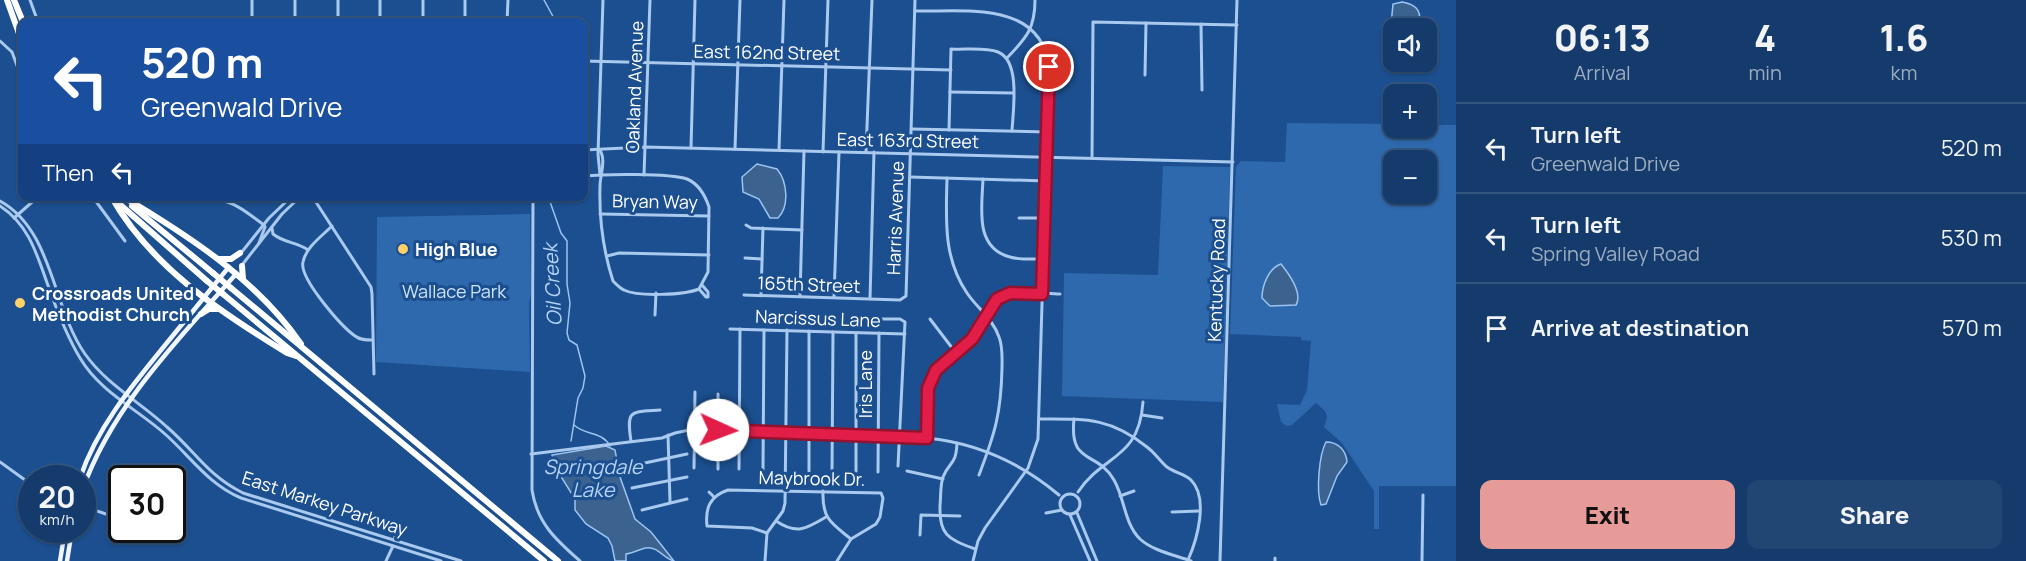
<!DOCTYPE html>
<meta charset="utf-8">
<style>
:root{--surface:#143b6b;--page:#214673;--text:#f1f3f6;--muted:#9dadc1;--line:#33557e;--accent:#e69b98}
body{margin:0;font-family:Manrope,sans-serif;background:var(--page);color:var(--text);height:100vh;display:flex;flex-direction:column;font-size:22px;white-space:nowrap}
*{box-sizing:border-box;margin:0}
p{font-size:20px;color:var(--muted)}
.icon{flex:none;width:33px;height:33px;fill:none;stroke:currentColor;stroke-width:2;stroke-linecap:round;stroke-linejoin:round}
.map{position:relative;flex:1;overflow:hidden}
.details{display:flex;flex-direction:column;background:var(--surface);width:570px}
.details>*{flex:none}
.hud{position:absolute;left:18px;top:18px;width:570px;height:183px;border-radius:12px;box-shadow:0 2px 4px #0004,0 0 0 2px var(--line);background:#1a4fa0;color:#fff;overflow:hidden}
.tools{position:absolute;left:1383px;top:18px;display:grid;gap:12px}
.tools a{display:grid;place-items:center;width:54px;height:54px;border-radius:12px;background:var(--surface);box-shadow:0 2px 4px #0004,0 0 0 2px var(--line);font-size:30px}
.speed{position:absolute;left:18px;top:465px;display:flex;gap:12px;font-size:30px;font-weight:700;text-align:center}
.speed>*{display:grid;place-content:center;width:78px;height:78px;border-radius:50%;background:var(--surface);box-shadow:0 2px 4px #0004,0 0 0 2px var(--line);line-height:1}
.speed small{font-size:15px;font-weight:400}
.speed .limit{border:3px solid #111;border-radius:9px;background:#fff;color:#111}
.pin{position:absolute;display:grid;place-items:center;width:51px;height:51px;color:#fff;margin:-26px;border:3px solid #fff;border-radius:50%;box-shadow:0 2px 6px #0007}
.me{position:absolute;width:66px;margin:-33px;rotate:92deg;stroke-linejoin:round;filter:drop-shadow(0 0 4px #0008)}
.turn{display:flex;align-items:center;gap:21px;height:126px;padding:0 24px;font-size:27px}
.turn .icon{width:78px;height:78px;stroke-width:2.5}
.turn b{display:block;font-size:42px;line-height:51px}
.then{display:flex;align-items:center;height:57px;padding:0 24px;background:#0003;gap:12px;font-size:22px}
.eta{display:flex;justify-content:space-evenly;align-items:center;height:102px;text-align:center}
.eta b{font-size:36px;font-weight:800;line-height:42px}
.button{display:flex;gap:12px;margin-top:auto;padding:12px 24px}
.button a{flex:1;height:69px;border-radius:12px;background:var(--accent);color:#111;font-size:24px;font-weight:800;line-height:69px;text-align:center}
.button a+a{background:var(--page);color:var(--text)}
ul{padding:0;list-style:none}
li{display:flex;align-items:center;gap:18px;height:90px;padding:0 24px;border-top:2px solid var(--line)}
li div{flex:1}
li b{display:block;font-size:22px}
li em{font-style:normal}
main{display:flex;flex:1;min-height:0}
.map>svg:first-child{display:block}
</style>
<main>
<div class="map">
<svg width="1456" height="561" viewBox="0 0 1456 561">
<rect width="100%" height="100%" fill="#1b4f8f"/>
<g fill="#2e69ad" fill-rule="evenodd">
<path d="M1287,123L1393,124L1394,128H1426L1427,125H1456V486H1379V529H1374V491L1342,443L1324,427L1327,417L1325,411L1316,403L1292,425L1287,426L1281,422L1277,404L1300,405L1307,390L1311,341L1301,340V337L1230,334L1236,167L1241,161L1285,162ZM1394,160H1426V194H1394Z"/>
<polygon points="1163,166 1230,167 1223,402 1062,396 1064,273 1158,275"/>
<polygon points="530,214 531,294 529,303 530,372 376,362 377,217"/>
</g>
<g fill="#3c6290" stroke="#9cc4f0" stroke-width="1.5">
<path d="M1402,2C1419,5 1421,12 1420,28L1393,30L1391,25L1393,4Z"/>
<path d="M757,164L777,169C787,181 790,206 778,218H770L759,199L743,192L742,177Z"/>
<path d="M1281,264C1289,274 1303,293 1296,305L1270,306L1262,298C1262,285 1269,268 1281,264Z"/>
<path d="M1326,442C1338,442 1346,450 1347,462L1337,476L1326,504L1321,505C1316,491 1319,455 1326,442Z"/>
<path d="M606,446L615,450L620,477L635,519L651,532L674,561C664,559 658,546 646,548C640,549 633,553 626,554V561H615L612,546L608,538L586,524L575,510V499L560,475L552,455Z"/>
</g>
<g fill="none" stroke-linecap="round" stroke-linejoin="round">
<g stroke="#9cc4f0" stroke-width="1.5">
<polyline points="544,0 556,22"/>
<polyline points="548,196 561,233 567,241 567,284 570,303 567,333 569,340 577,345 585,376 583,388 578,398 571,441"/>
<path d="M574,425C586,436 602,431 610,446"/>
</g>
<g stroke="#a9c9ee" stroke-width="3">
<polyline points="30,0 38,22"/>
<path d="M915,11C965,12 1041,0 1049,67L1038,439L1028,468L985,528L978,541L973,561"/>
<polyline points="252,22 252,0"/>
<polyline points="295,22 295,0"/>
<polyline points="338,22 338,0"/>
<polyline points="380,22 380,0"/>
<polyline points="423,22 423,0"/>
<polyline points="465,22 465,0"/>
<polyline points="507,22 508,0"/>
<polyline points="1201,24 1202,90"/>
<polyline points="0,41 12,52 22,79"/>
<path d="M1007,58C1026,38 1035,29 1035,0"/>
<polyline points="584,61 951,70"/>
<polyline points="1145,75 1146,23"/>
<polyline points="950,92 1013,93"/>
<polyline points="912,129 1047,132"/>
<path d="M949,130L951,49C965,50 985,47 998,52C1021,61 1013,111 1012,131"/>
<polyline points="691,148 695,0"/>
<polyline points="735,149 740,0"/>
<polyline points="584,150 645,147 1233,162"/>
<polyline points="779,150 784,0"/>
<polyline points="823,152 828,0"/>
<polyline points="866,152 872,0"/>
<polyline points="1092,158 1093,22 1237,25"/>
<polyline points="600,175 598,154 603,0"/>
<polyline points="644,175 650,0"/>
<path d="M584,176C603,174 670,173 687,179C699,184 705,195 709,207L708,272L699,289C684,295 638,297 624,290C619,288 616,284 613,281C603,250 599,218 600,186C600,175 607,159 599,149"/>
<polyline points="910,177 1046,181"/>
<path d="M947,178C946,219 943,258 967,293C977,308 993,319 999,337C1003,347 1002,358 1002,368C1001,414 995,433 979,475"/>
<path d="M983,179C982,207 974,248 1010,257C1020,260 1032,259 1043,259"/>
<polyline points="92,196 125,241"/>
<path d="M147,196C171,205 194,196 218,200C236,202 250,215 264,225L265,227L259,243"/>
<polyline points="312,196 371,287 372,294 374,374"/>
<path d="M533,196L532,490C537,523 556,540 580,561"/>
<path d="M0,201C53,230 52,307 85,354C107,385 140,402 167,427C195,451 208,476 243,493L461,561"/>
<path d="M0,206C31,226 38,259 50,291C58,313 68,338 80,358C100,392 137,409 165,434C191,457 208,484 241,498L441,561"/>
<polyline points="600,214 709,216"/>
<polyline points="14,218 39,196"/>
<polyline points="1019,218 1045,218"/>
<polyline points="746,225 751,228 802,230"/>
<path d="M332,226C322,236 306,247 303,262C299,278 341,326 355,336C360,340 366,340 372,340"/>
<path d="M272,228L273,234C284,243 297,242 308,250"/>
<polyline points="241,253 269,218 292,196"/>
<polyline points="607,256 619,253 709,255"/>
<polyline points="745,258 762,259"/>
<polyline points="242,265 282,214 301,196"/>
<polyline points="699,289 706,297 708,297 708,292 702,285"/>
<polyline points="744,295 900,300 906,296 915,0"/>
<polyline points="761,295 763,228"/>
<polyline points="800,296 804,151"/>
<polyline points="834,297 839,152"/>
<polyline points="870,299 874,152"/>
<polyline points="655,315 656,293"/>
<polyline points="876,319 900,319 905,322 898,466"/>
<polyline points="930,319 956,353"/>
<polyline points="730,329 905,334"/>
<polyline points="809,331 809,471"/>
<polyline points="856,333 856,471"/>
<polyline points="1142,415 1162,418"/>
<path d="M1039,419C1085,419 1110,417 1147,447C1155,453 1160,461 1167,467C1175,473 1185,474 1191,480C1209,498 1197,540 1188,560"/>
<path d="M1074,419C1069,466 1097,450 1114,480C1125,499 1124,523 1140,539C1153,551 1175,555 1191,561"/>
<polyline points="668,435 670,502"/>
<path d="M927,438C927,415 921,380 941,364C953,354 966,346 976,334C984,322 987,303 1001,296C1014,289 1045,294 1060,294"/>
<path d="M631,441C626,409 631,412 660,410"/>
<path d="M957,443C956,466 950,460 943,477C940,486 941,496 940,506C939,536 949,539 975,549"/>
<path d="M531,454L662,438L675,433L694,429L927,438C976,443 1021,463 1059,495"/>
<polyline points="0,462 32,485"/>
<polyline points="626,467 687,454"/>
<polyline points="694,468 695,392"/>
<polyline points="718,469 718,394"/>
<polyline points="739,469 740,329"/>
<polyline points="763,470 764,330"/>
<polyline points="832,471 833,332"/>
<polyline points="907,471 943,479"/>
<polyline points="878,472 879,333"/>
<polyline points="632,488 687,477"/>
<path d="M823,491C822,519 831,523 851,539"/>
<polyline points="709,492 714,497"/>
<path d="M1078,492C1103,454 1139,460 1143,402"/>
<circle cx="1070" cy="504" r="10"/>
<polyline points="1120,496 1134,491"/>
<polyline points="82,506 109,515"/>
<polyline points="642,510 687,499"/>
<polyline points="1172,512 1199,511"/>
<polyline points="1046,513 1062,510"/>
<polyline points="1077,513 1097,561"/>
<polyline points="1070,515 1090,561"/>
<path d="M776,521C797,535 806,529 826,517"/>
<path d="M767,533L752,528L707,526C705,508 710,496 728,490L881,493L883,498L880,517L876,524L851,539L837,561"/>
<polyline points="920,535 921,515 960,516"/>
<polyline points="394,540 397,531"/>
<polyline points="386,561 393,546"/>
<polyline points="765,561 767,533 783,511 785,503 787,330"/>
<polyline points="1220,561 1237,0"/>
<polyline points="1275,561 1275,558"/>
<polyline points="1422,561 1423,495"/>
</g>
<g stroke="#f0f6ff" stroke-width="4.5">
<path d="M80,478C99,421 142,374 179,328C196,308 212,287 229,267"/>
<path d="M82,491C112,406 178,340 236,274"/>
<polyline points="60,561 65,530"/>
<polyline points="67,561 72,530"/>
</g>
<g stroke="#fff" stroke-width="6">
<polyline points="7,0 22,42"/>
<polyline points="14,0 23,22"/>
<path d="M111,196C150,266 220,312 287,353L296,356"/>
<path d="M122,196C189,236 256,279 301,344"/>
<polyline points="116,201 207,281"/>
<polyline points="132,206 213,273"/>
<polyline points="219,259 231,259 240,253"/>
<polyline points="242,266 243,279"/>
<polyline points="231,288 558,561"/>
<polyline points="223,294 544,561"/>
<polyline points="201,314 209,309 217,309"/>
</g>
<g stroke="#fff" stroke-width="6">
<polyline points="213,273 231,288"/>
<polyline points="207,281 223,294"/>
</g>
</g>
<g fill="none" stroke-linecap="round" stroke-linejoin="round">
<g stroke="#92132f" stroke-width="15">
<polyline id="route" points="718,430 927,438 928,388 936,370 972,339 997,299 1010,293 1042,294 1049,67"/>
</g>
<use href="#route" stroke="#e11d48" stroke-width="10"/>
</g>
<g fill="#ffd166" stroke="#1b4f8f" stroke-width="2">
<circle cx="403" cy="249" r="6"/>
<circle cx="20" cy="303" r="6"/>
</g>
<g text-anchor="middle" dominant-baseline="central" stroke-width="6" stroke-linejoin="round" paint-order="stroke">
<g font-size="18" fill="#fff" stroke="#1b4f8f">
<text transform="translate(767 52) rotate(1)">East 162nd Street</text>
<text transform="translate(634 87) rotate(-88)">Oakland Avenue</text>
<text transform="translate(908 140) rotate(1)">East 163rd Street</text>
<text transform="translate(655 201) rotate(1)">Bryan Way</text>
<text transform="translate(895 218) rotate(-88)">Harris Avenue</text>
<text transform="translate(1216 280) rotate(-88)">Kentucky Road</text>
<text transform="translate(809 284) rotate(2)">165th Street</text>
<text transform="translate(818 318) rotate(2)">Narcissus Lane</text>
<text transform="translate(865 384) rotate(-90)">Iris Lane</text>
<text transform="translate(812 478) rotate(1)">Maybrook Dr.</text>
<text transform="translate(325 503) rotate(18)">East Markey Parkway</text>
</g>
<g font-size="18" font-weight="bold" fill="#fff" stroke="#1b4f8f" text-anchor="start">
<text x="415" y="249">High Blue</text>
<text x="32" y="293">Crossroads United<tspan x="32" dy="21">Methodist Church</tspan></text>
</g>
<g font-size="18" fill="#cfe3fa" stroke="#1b4f8f">
<text x="454" y="291">Wallace Park</text>
</g>
<g font-size="20" font-style="italic" fill="#b5d3f5" stroke="#1b4f8f">
<text transform="translate(552 285) rotate(-93)">Oil Creek</text>
<text x="593" y="466">Springdale<tspan x="593" dy="23">Lake</tspan></text>
</g>
</g>
</svg>
<div class="tools">
<a><svg class="icon" aria-label="sound" viewBox="0 0 24 24"><path d="M4 9h4l5-4v14l-5-4H4zM17 9q2 3 0 6"/></svg></a>
<a>+</a>
<a>−</a>
</div>
<div class="speed"><div>20<small>km/h</small></div><div class="limit">30</div></div>
<div class="pin" style="left:1049px;top:67px;background:#d93025"><svg class="icon" aria-label="arrive" viewBox="0 0 24 24"><path d="M6 21V4h12l-3 4 3 4H6"/></svg></div>
<svg class="me" style="left:718px;top:430px" viewBox="-20 -20 40 40"><circle r="19" fill="#fff"/><path d="M0-13L10 11 0 6-10 11z" fill="#e11d48"/></svg>
<div class="hud">
<div class="turn"><svg class="icon" aria-label="left" viewBox="0 0 24 24"><path d="M17 20v-9H6M10 6l-5 5 5 5"/></svg><div><b>520 m</b>Greenwald Drive</div></div>
<div class="then">Then<svg class="icon" aria-label="left" viewBox="0 0 24 24"><path d="M17 20v-9H6M10 6l-5 5 5 5"/></svg></div>
</div>
</div>
<section class="details">
<div class="eta">
<div><b>06:13</b><p>Arrival</p></div>
<div><b>4</b><p>min</p></div>
<div><b>1.6</b><p>km</p></div>
</div>
<ul>
<li><svg class="icon" aria-label="left" viewBox="0 0 24 24"><path d="M17 20v-9H6M10 6l-5 5 5 5"/></svg><div><b>Turn left</b><p>Greenwald Drive</p></div><em>520 m</em></li>
<li><svg class="icon" aria-label="left" viewBox="0 0 24 24"><path d="M17 20v-9H6M10 6l-5 5 5 5"/></svg><div><b>Turn left</b><p>Spring Valley Road</p></div><em>530 m</em></li>
<li><svg class="icon" aria-label="arrive" viewBox="0 0 24 24"><path d="M6 21V4h12l-3 4 3 4H6"/></svg><div><b>Arrive at destination</b></div><em>570 m</em></li>
</ul>
<div class="button"><a>Exit</a><a>Share</a></div>
</section>
</main>
